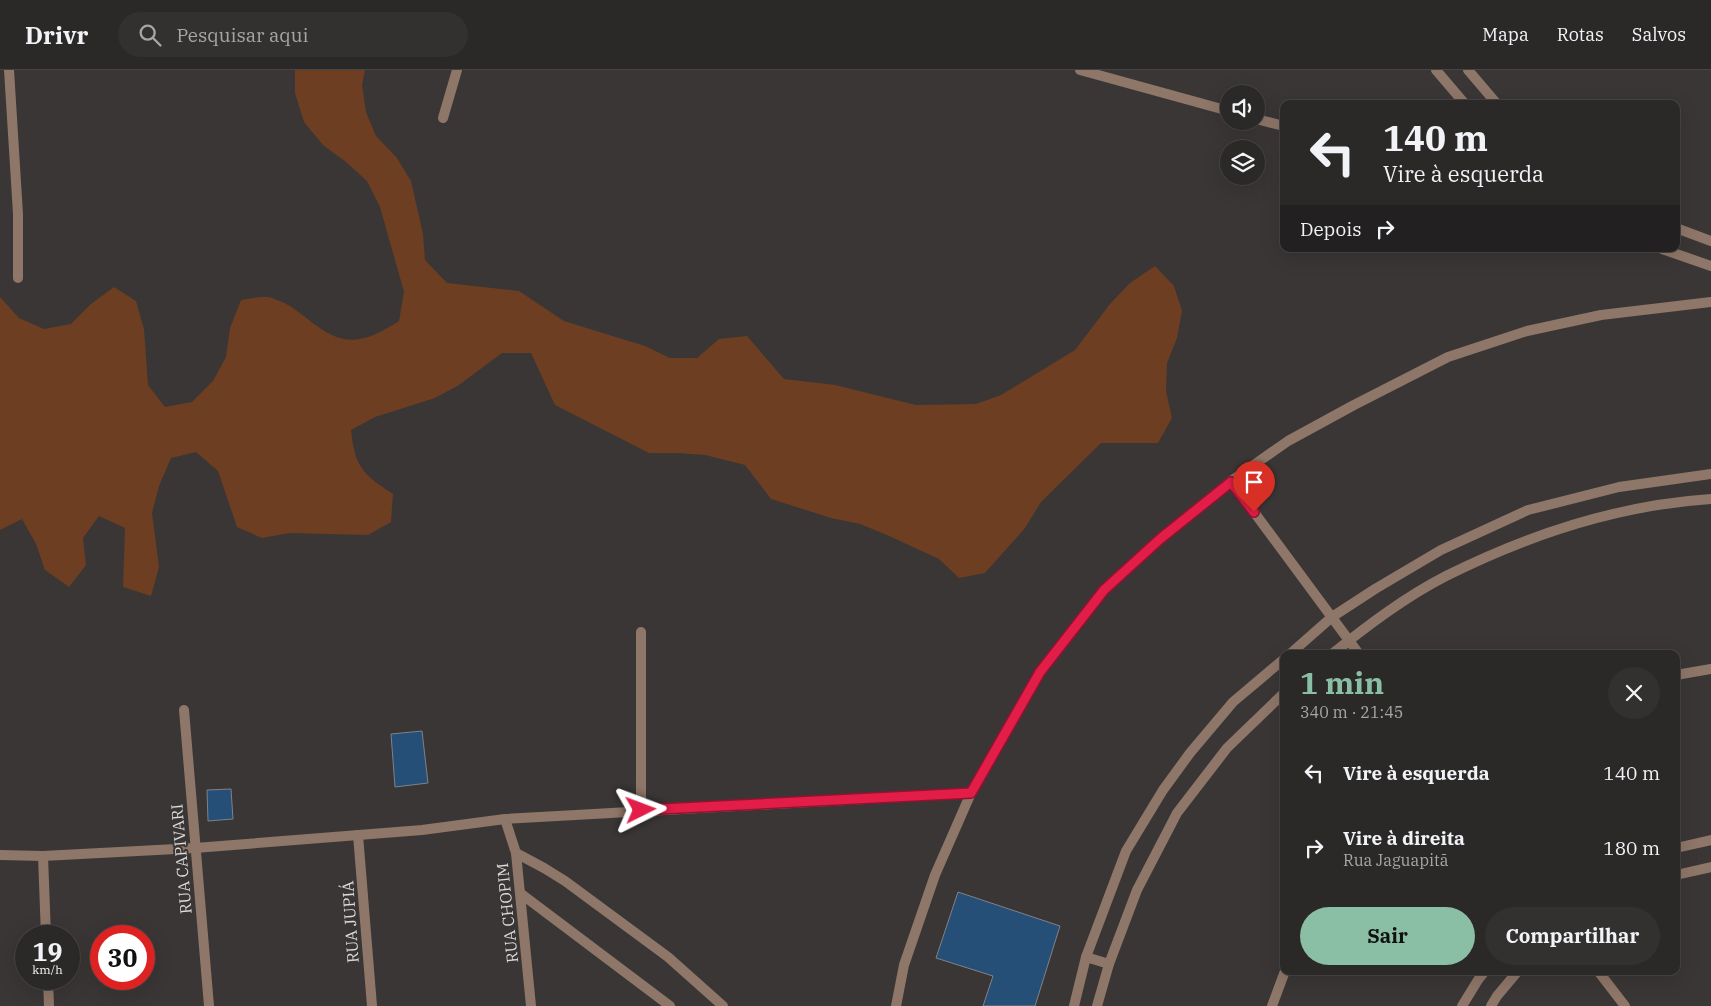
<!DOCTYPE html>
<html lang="pt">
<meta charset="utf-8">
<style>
:root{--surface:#2b2828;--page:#333030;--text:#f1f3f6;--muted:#a6a6a8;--line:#474445;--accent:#8abfa5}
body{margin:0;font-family:"IBM Plex Serif",serif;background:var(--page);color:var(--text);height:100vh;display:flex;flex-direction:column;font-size:19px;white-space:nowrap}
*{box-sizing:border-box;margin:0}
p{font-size:16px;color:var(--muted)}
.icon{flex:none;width:28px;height:28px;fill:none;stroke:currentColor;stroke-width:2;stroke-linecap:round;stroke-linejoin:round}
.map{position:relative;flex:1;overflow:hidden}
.side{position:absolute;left:1280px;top:580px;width:400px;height:325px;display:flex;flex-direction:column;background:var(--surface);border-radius:10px;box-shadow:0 5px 20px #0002,0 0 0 1px var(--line)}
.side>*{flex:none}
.guide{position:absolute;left:1280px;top:30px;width:400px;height:152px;border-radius:10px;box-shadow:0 5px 20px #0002,0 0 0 1px var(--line);background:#2b2828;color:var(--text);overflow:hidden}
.tools{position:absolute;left:1220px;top:15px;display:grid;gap:10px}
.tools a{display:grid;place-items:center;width:45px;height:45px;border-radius:50%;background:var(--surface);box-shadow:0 5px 20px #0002,0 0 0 1px var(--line);font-size:25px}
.speed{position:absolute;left:15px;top:855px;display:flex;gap:10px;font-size:25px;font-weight:700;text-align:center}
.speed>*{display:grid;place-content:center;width:65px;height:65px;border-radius:50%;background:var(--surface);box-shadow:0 5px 20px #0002,0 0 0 1px var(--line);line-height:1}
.speed small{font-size:12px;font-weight:400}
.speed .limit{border:8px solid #d22;background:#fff;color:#111}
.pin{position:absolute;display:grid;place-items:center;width:42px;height:42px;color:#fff;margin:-51px -21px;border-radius:50% 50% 50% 0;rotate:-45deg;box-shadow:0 0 5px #0007}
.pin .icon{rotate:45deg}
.me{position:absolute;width:55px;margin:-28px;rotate:87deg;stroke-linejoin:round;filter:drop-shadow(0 0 4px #0008)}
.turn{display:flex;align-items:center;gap:18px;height:105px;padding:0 20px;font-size:22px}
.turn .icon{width:65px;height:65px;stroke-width:2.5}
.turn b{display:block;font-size:35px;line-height:42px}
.then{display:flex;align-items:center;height:48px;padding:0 20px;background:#0003;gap:10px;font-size:19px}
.round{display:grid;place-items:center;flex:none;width:52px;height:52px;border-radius:26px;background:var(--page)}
.headline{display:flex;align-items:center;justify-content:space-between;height:85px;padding:0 20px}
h1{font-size:30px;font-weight:800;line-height:38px;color:var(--accent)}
.action{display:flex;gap:10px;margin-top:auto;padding:10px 20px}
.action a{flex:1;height:58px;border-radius:30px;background:var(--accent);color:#111;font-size:20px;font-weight:800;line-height:58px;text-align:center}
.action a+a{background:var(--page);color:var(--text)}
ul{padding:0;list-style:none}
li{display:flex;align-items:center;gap:15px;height:75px;padding:0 20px}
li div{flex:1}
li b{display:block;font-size:19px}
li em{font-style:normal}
header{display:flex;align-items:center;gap:30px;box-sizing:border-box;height:70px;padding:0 25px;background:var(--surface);border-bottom:1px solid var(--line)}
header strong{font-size:24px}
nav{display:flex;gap:28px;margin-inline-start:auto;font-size:18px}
.search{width:350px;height:45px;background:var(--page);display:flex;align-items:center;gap:12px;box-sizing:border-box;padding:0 18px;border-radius:28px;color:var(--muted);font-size:19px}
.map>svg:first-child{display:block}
</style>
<header>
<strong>Drivr</strong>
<div class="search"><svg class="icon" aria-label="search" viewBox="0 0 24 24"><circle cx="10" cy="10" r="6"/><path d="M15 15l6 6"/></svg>Pesquisar aqui</div>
<nav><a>Mapa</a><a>Rotas</a><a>Salvos</a></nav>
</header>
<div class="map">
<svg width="1711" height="936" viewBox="0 0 1711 936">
<rect width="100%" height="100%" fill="#393635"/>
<path fill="#6d3e21" d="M295,0H365L362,15L366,42L376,66L397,88L411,111L423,164L425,190L447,213L519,221L564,251L645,276L670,288H697L719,269L747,266L784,309L835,315L916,335L976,334L1001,325L1075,280L1110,234L1130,213L1155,196L1174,216L1182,241L1177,268L1167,293L1166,321L1172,348L1158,373H1101L1041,432L1025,458L985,503L959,508L939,489L887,465L860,454L831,448L771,429L745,395L705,385L677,383H649L555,335L531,283H502L459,315L435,328L375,347L351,360C355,398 363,404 393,424L391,452L368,465L289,463L262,468L237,457L218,401L196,382L171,388L159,416L152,443L159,497L151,526L123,517L125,458L99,446L83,468L86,495L69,517L45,500L36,474L22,449L0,460V227L19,248L44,259L71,254L91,234L114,217L136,231L144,259L148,315L165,337L192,332L213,311L226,287L230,258L241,230C250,229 263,225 272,228C291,234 302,245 317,256C348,279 369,270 399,251L404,222L380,137L367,111L346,92L323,75L304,52L295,23Z"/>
<g fill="#264f77" stroke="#808285">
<polygon points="422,661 428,713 395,717 391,664"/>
<polygon points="231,719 233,749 208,751 207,720"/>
<polygon points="958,822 1060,856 1035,936 983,936 993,906 936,888"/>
</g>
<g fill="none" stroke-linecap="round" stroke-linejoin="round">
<g stroke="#8e7668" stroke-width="10">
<polyline points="9,0 18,144 18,208"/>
<polyline points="1080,0 1229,41"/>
<polyline points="443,48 457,0"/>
<polyline points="1256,49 1284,56"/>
<polyline points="1231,411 1359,584"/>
<polyline points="1676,605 1711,599"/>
<polyline points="184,640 209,936"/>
<polyline points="641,740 641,562"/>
<polyline points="505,749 516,783 531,936"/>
<polyline points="358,765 372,936"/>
<polyline points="516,783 544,798 565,811 668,887 723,936"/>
<polyline points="0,785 43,786 195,778 422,760 505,749 971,723"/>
<polyline points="43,786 46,866"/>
<polyline points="520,823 670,936"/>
<polyline points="1598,901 1625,936"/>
<polyline points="48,909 49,936"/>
<polyline points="896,936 904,895 935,805 971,723 1040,602 1104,520 1160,469 1231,411 1288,371 1354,335 1448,287 1527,261 1601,245 1711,232"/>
<polyline points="1272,936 1285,901"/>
</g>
<g stroke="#8e7668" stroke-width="10">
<polyline points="1436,0 1465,34"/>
<polyline points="1468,0 1497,34"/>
<polyline points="1676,158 1711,171"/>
<polyline points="1662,179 1711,196"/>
<polyline points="1290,584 1332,547 1375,519 1441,480 1528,440 1619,417 1711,404"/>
<path d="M1332,584C1367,556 1405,527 1446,506C1528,465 1618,435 1711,429"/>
<polyline points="1676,778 1711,770"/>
<polyline points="1676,805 1711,797"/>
<polyline points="1086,887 1109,894"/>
<polyline points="1074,936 1086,887 1126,781 1163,720 1190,683 1233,632 1284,589"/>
<polyline points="1097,936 1109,894 1137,820 1177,743 1227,678 1284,623"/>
<polyline points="1462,936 1478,910 1485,901"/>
<polyline points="1491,936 1497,926 1518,901"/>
</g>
</g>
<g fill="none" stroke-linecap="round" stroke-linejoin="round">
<g stroke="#92132f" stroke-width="12">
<polyline id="route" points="641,740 971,723 1040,602 1104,520 1160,469 1231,412 1254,442"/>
</g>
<use href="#route" stroke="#e11d48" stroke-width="9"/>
</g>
<g text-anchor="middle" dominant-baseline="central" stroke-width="4" stroke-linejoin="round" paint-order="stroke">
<g font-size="16" fill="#dddbda" stroke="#393635">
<text transform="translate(181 789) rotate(-95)">RUA CAPIVARI</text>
<text transform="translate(507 843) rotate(-96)">RUA CHOPIM</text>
<text transform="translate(350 852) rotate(-94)">RUA JUPIÁ</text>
</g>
</g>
</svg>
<div class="tools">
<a><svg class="icon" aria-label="sound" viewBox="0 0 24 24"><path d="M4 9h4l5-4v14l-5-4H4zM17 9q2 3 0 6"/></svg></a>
<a><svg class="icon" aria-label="layers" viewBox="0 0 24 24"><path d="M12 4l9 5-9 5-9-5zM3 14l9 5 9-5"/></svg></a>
</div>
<div class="speed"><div>19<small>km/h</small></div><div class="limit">30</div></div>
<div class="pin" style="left:1254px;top:442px;background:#d93025"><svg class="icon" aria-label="arrive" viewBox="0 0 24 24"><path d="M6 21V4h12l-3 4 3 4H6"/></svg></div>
<svg class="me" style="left:641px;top:740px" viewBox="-20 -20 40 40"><path d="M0-17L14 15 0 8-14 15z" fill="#e11d48" stroke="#fff" stroke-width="4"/></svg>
<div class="guide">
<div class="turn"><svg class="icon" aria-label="left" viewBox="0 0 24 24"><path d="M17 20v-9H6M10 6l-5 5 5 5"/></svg><div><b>140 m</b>Vire à esquerda</div></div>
<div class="then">Depois<svg class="icon" aria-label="right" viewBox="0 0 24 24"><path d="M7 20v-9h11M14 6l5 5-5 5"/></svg></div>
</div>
<section class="side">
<div class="headline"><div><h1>1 min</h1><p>340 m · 21:45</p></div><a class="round"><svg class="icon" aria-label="close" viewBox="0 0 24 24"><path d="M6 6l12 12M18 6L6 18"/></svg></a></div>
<ul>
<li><svg class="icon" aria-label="left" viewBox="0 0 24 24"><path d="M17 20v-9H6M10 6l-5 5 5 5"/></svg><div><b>Vire à esquerda</b></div><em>140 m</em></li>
<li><svg class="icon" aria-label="right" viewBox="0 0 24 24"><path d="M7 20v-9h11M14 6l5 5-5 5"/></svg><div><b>Vire à direita</b><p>Rua Jaguapitã</p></div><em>180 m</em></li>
</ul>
<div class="action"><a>Sair</a><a>Compartilhar</a></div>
</section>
</div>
